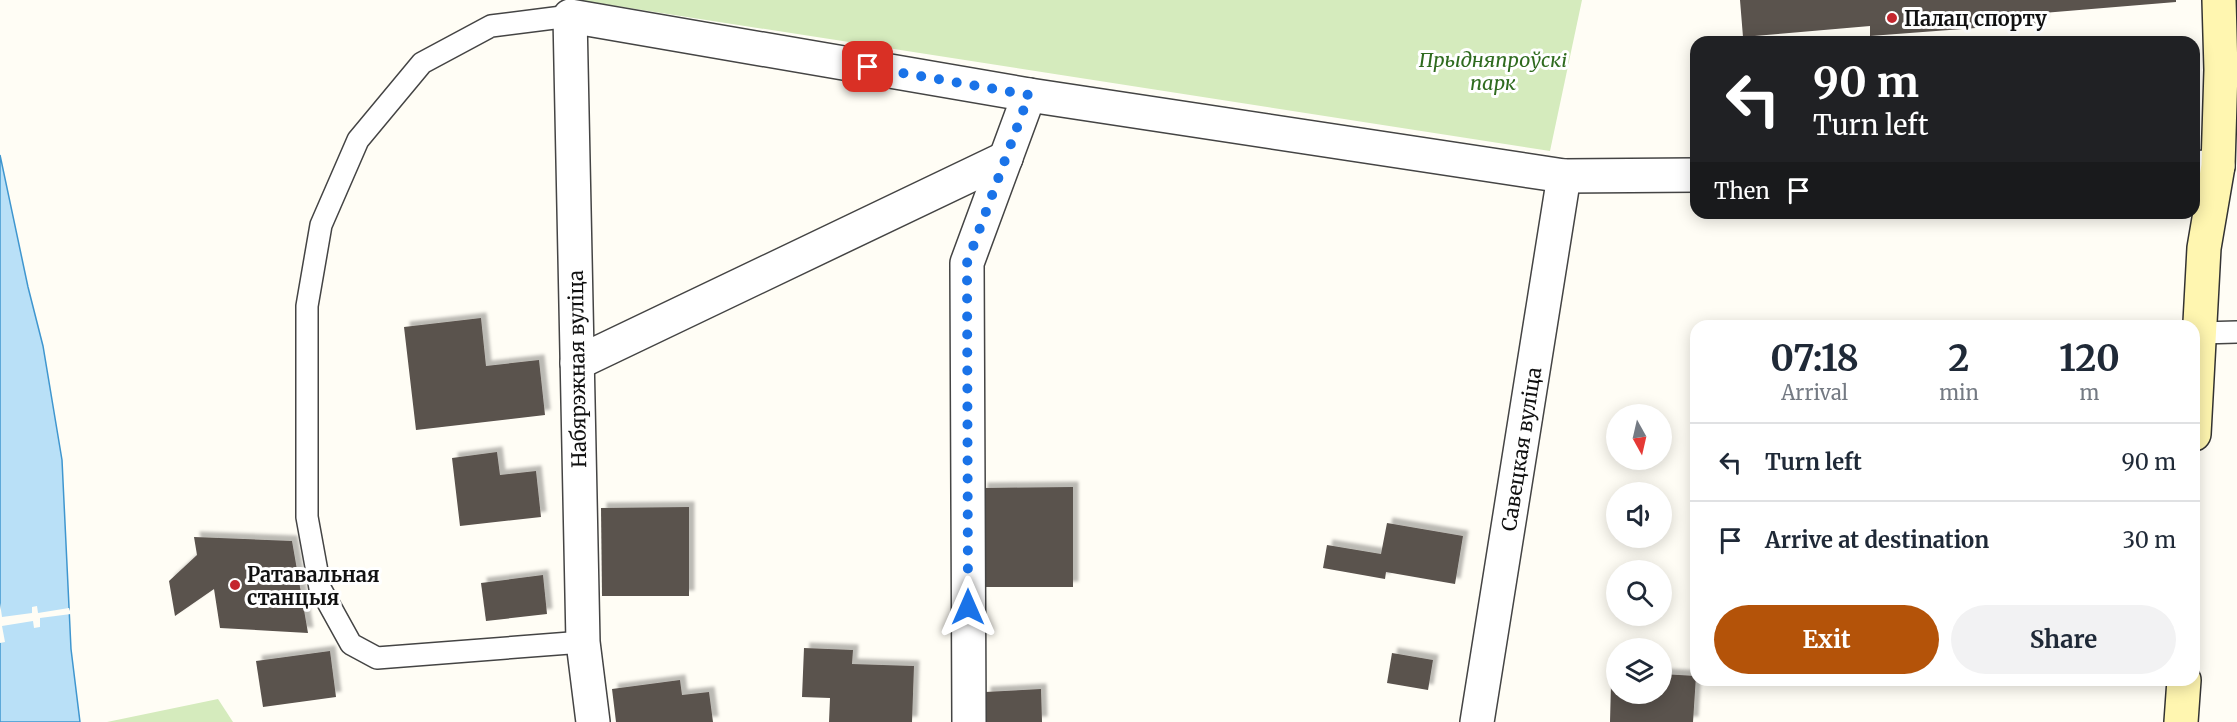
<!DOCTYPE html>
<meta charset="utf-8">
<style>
:root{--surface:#fff;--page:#f2f2f3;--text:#1f2937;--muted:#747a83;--line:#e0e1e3;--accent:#b45309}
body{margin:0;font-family:Merriweather,serif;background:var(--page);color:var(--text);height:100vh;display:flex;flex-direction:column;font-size:22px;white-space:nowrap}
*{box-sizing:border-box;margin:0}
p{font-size:20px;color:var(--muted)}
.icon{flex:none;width:33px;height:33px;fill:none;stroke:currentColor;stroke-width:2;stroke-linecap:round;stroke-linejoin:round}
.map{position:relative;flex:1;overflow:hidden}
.drawer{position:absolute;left:1690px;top:320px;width:510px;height:366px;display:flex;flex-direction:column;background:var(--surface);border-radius:18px;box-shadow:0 3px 15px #0003}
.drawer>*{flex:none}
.banner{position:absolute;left:1690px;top:36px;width:510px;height:183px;border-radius:18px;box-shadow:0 3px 15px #0003;background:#202124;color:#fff;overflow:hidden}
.needle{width:39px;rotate:172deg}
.buttons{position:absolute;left:1606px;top:404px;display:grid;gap:12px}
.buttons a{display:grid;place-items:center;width:66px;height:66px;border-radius:50%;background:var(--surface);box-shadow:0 3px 15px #0003;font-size:30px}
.pin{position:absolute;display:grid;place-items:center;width:51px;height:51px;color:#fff;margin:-26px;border-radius:12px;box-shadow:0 3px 9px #0006}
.me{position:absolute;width:66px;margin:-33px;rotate:0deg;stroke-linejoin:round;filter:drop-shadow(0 0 4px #0008)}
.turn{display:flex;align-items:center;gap:21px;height:126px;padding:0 24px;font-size:27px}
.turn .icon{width:78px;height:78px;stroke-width:2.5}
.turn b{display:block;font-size:42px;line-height:51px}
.then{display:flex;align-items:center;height:57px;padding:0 24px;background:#0003;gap:12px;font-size:22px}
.eta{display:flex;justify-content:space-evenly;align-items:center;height:102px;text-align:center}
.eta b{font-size:36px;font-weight:700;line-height:42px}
.action{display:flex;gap:12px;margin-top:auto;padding:12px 24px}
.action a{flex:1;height:69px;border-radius:36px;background:var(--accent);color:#fff;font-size:24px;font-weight:700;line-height:69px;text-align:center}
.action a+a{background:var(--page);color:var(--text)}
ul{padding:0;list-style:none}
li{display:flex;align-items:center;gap:18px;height:78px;padding:0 24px;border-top:2px solid var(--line)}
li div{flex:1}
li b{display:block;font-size:22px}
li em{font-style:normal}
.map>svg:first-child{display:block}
</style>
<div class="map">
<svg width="2237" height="722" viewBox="0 0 2237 722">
<defs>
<filter id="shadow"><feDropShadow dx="5.5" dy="-5.5" stdDeviation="1.5" flood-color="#0004"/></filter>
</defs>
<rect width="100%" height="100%" fill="#fffdf5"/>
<g fill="#d5ebbd">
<polygon points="578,0 1582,0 1550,151"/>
<polygon points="218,699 233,722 107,722"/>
</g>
<polygon fill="#b9e0f7" stroke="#3f96cf" stroke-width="1.5" points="0,155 28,287 43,346 62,460 71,649 80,722 0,722"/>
<polygon fill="#fffdf5" points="0,603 2,617 32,613 32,607 37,606 38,613 69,608 71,614 40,618 40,627 34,628 33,621 2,626 5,642 0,643"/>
<g fill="#5a524d" filter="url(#shadow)">
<polygon points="1740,0 2176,0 2176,2 2043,13 2043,23 1870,36 1870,26 1743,37"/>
<polygon points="481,318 486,366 539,360 545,415 416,430 404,327"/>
<polygon points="497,452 500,475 536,471 541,517 460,526 452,458"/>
<polygon points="1073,487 1073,587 979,587 982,488"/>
<polygon points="689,507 689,596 602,596 601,508"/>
<polygon points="1387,523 1463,536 1455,584 1386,572 1385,579 1323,568 1327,545 1381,554"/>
<polygon points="194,537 292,541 308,633 220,628 214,589 175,616 169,581 197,555"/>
<polygon points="543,575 547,614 486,621 481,583"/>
<polygon points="804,648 853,650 852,664 914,666 912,722 829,722 830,698 802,697"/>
<polygon points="330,651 336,697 263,707 256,661"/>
<polygon points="1392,653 1433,660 1428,690 1387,683"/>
<polygon points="1662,674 1696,676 1693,722 1610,722 1611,684 1617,685 1617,693 1662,693"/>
<polygon points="680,680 682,695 709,692 713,722 616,722 612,689"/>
<polygon points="1041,689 1042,722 986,722 985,692"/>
</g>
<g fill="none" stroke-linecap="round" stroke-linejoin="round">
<g stroke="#444" stroke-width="24">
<g id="lane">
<polyline points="570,16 491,26 422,63 358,140 321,225 307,306 307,517 320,588 351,644 377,658 583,642"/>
<polyline points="2200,333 2237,332"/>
</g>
</g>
<g stroke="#444" stroke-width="36">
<g id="street">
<polyline points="2194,168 2218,166"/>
<polyline points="577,363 1006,158"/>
<polyline points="593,722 583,642 570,16 1029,95 1564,176 1696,175"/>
<polyline points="969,722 967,263 1029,95"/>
<polyline points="1477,722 1564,176"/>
</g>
</g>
<g stroke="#333" stroke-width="36">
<g id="secondary">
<polyline points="2194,434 2204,248 2218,166 2221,70 2219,0"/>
<polyline points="2181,722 2184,680"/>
</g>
</g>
<use href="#lane" stroke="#fff" stroke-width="21"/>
<use href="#street" stroke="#fff" stroke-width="33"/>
<use href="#secondary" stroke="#fff6b0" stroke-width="33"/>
</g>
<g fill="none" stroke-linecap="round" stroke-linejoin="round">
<polyline stroke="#1a73e8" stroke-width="10" stroke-dasharray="0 18" points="868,67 1029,95 967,263 968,607"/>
</g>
<g fill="#c4262e" stroke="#fff" stroke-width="2">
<circle cx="1892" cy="18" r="6"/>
<circle cx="235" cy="585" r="6"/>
</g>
<g text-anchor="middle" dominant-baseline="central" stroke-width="6" stroke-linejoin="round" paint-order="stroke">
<g font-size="20" font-weight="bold" fill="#111" stroke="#fff" text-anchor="start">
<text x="1904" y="18">Палац спорту</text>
<text x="247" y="574">Ратавальная<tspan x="247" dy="23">станцыя</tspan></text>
</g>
<g font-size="20" font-style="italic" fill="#2f6b1f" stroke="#fff">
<text x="1493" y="59">Прыдняпроўскі<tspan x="1493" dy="23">парк</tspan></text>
</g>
<g font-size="20" fill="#111" stroke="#fff">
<text transform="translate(577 369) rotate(-91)">Набярэжная вуліца</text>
<text transform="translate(1521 449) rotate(-81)">Савецкая вуліца</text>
</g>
</g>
</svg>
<div class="buttons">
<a><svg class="needle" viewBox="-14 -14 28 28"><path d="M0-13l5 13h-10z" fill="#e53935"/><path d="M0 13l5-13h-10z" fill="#747a83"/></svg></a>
<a><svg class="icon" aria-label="sound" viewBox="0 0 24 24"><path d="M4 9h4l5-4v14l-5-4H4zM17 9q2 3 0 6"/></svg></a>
<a><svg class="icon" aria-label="search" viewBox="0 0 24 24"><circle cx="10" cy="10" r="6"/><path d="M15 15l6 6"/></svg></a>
<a><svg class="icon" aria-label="layers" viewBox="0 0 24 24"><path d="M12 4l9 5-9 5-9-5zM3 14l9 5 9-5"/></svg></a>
</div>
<div class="pin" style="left:868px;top:67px;background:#d93025"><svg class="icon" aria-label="arrive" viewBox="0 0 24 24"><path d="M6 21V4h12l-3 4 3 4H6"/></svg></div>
<svg class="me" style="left:968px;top:607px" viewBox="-20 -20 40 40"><path d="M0-17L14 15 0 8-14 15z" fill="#1a73e8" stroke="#fff" stroke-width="4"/></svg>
<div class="banner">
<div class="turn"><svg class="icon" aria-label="left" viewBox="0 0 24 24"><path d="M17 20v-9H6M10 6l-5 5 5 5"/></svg><div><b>90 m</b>Turn left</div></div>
<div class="then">Then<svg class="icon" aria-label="arrive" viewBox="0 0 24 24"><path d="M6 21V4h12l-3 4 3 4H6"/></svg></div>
</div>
<section class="drawer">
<div class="eta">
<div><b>07:18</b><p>Arrival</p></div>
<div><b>2</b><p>min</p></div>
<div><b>120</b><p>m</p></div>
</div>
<ul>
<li><svg class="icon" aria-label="left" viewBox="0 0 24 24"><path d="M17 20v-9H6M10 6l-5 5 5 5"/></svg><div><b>Turn left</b></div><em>90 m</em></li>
<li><svg class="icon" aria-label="arrive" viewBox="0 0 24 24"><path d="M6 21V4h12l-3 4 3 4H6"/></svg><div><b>Arrive at destination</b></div><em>30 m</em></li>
</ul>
<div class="action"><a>Exit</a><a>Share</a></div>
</section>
</div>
